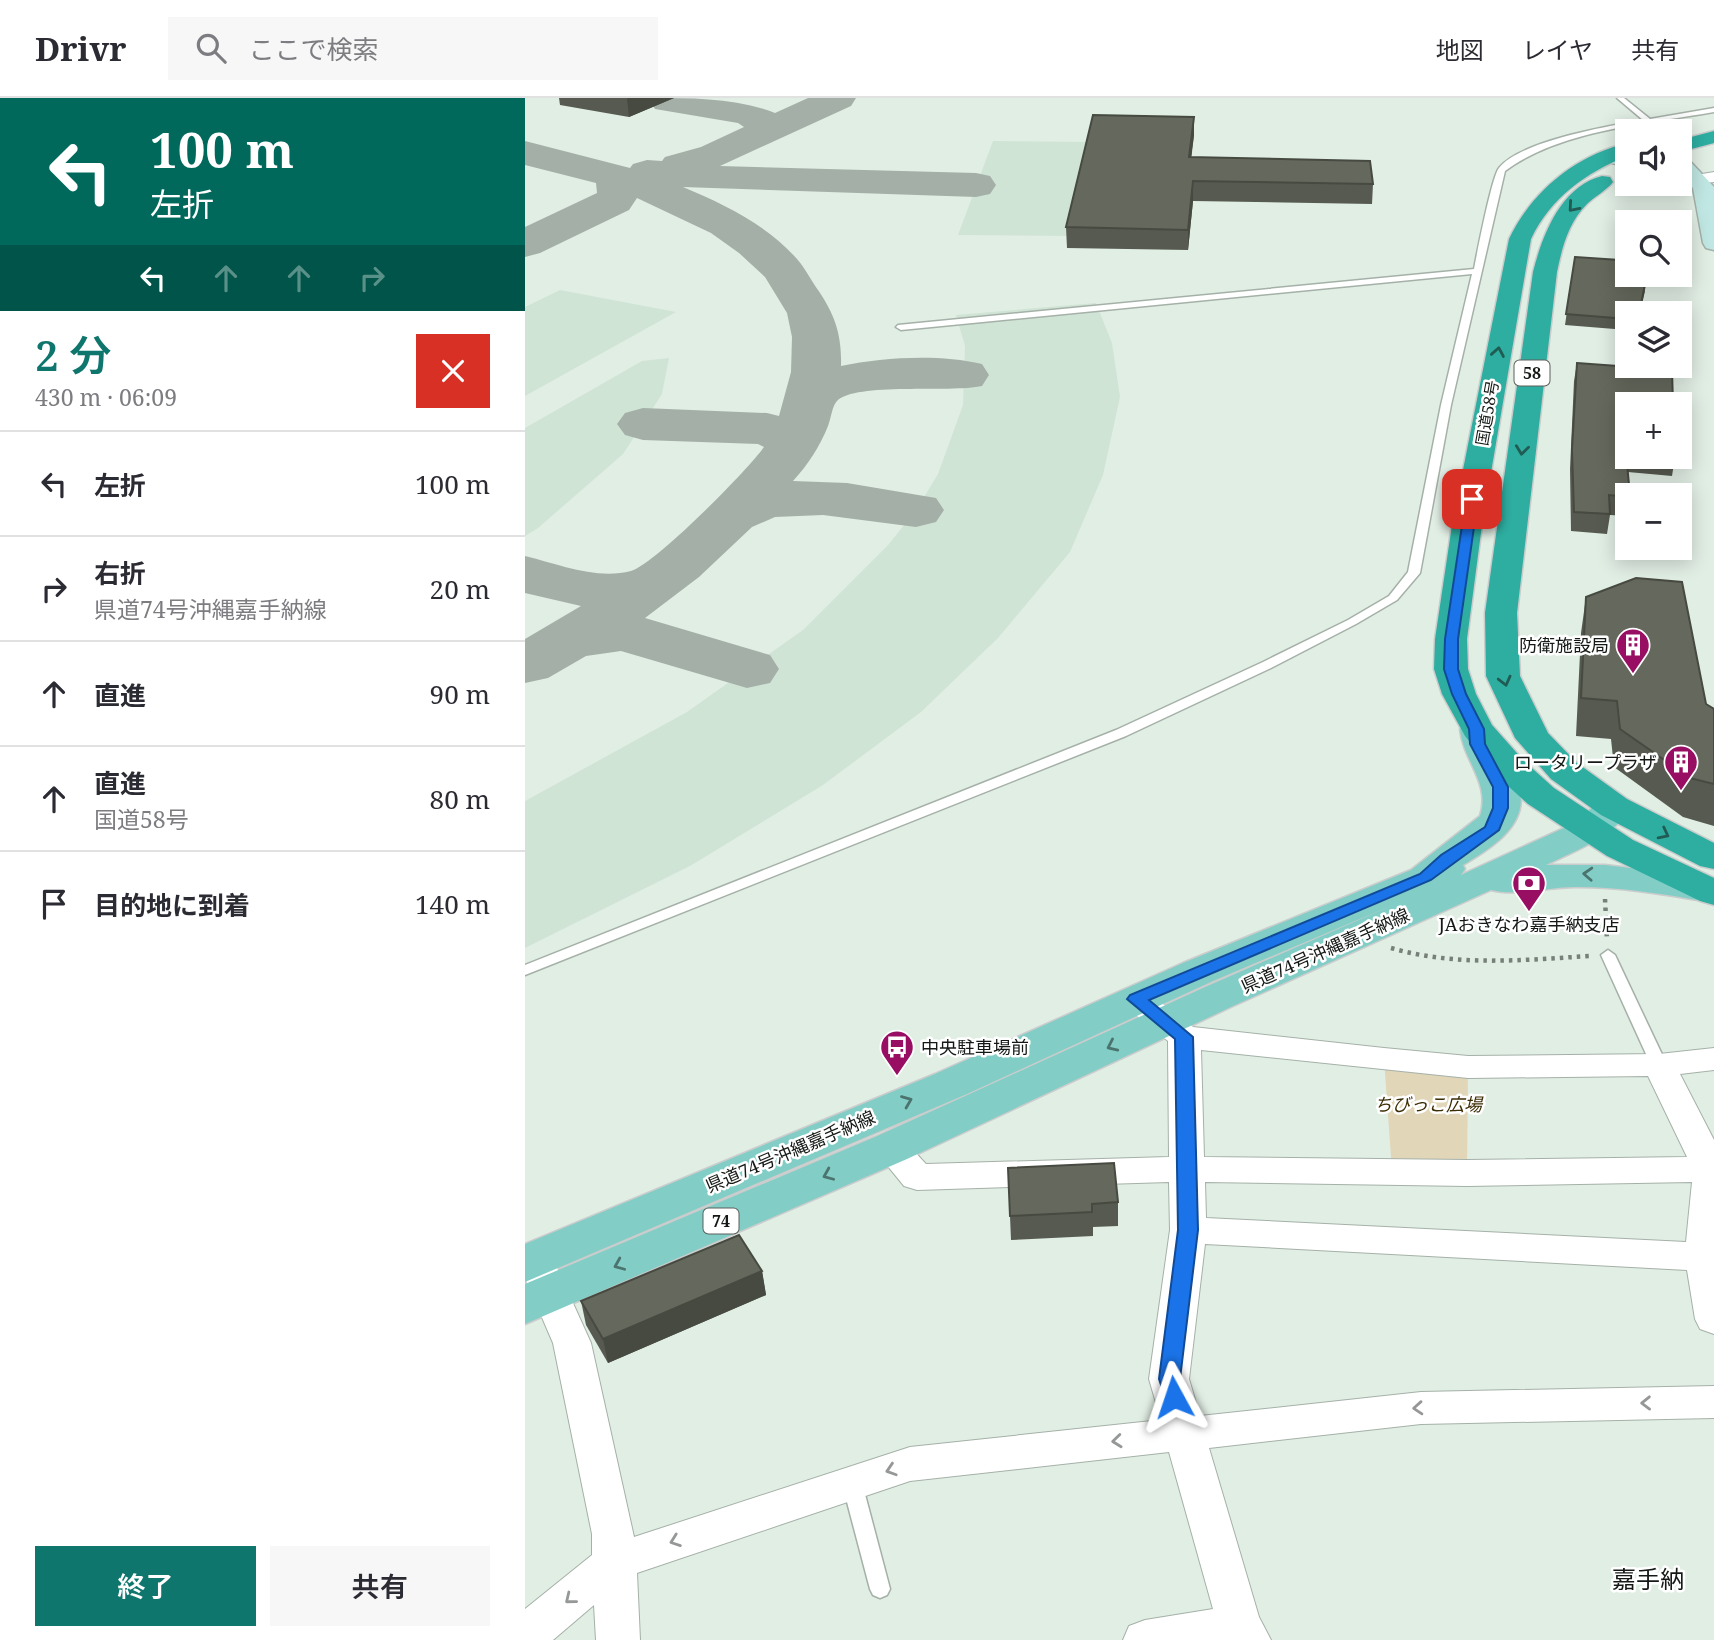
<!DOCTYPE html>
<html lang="ja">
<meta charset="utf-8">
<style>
:root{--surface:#fff;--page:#f7f7f7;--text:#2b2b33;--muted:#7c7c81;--line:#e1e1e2;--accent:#0f766e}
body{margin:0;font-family:"Noto Serif","Noto Sans JP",serif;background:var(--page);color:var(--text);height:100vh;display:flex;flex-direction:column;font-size:26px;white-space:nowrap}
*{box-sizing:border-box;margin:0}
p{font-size:23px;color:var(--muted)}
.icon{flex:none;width:38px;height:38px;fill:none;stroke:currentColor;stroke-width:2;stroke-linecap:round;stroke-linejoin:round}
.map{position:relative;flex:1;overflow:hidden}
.sheet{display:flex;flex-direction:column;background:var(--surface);width:525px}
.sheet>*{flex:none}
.banner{background:#00695c;color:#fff;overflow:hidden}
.tools{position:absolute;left:1090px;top:21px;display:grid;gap:14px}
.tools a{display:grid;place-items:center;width:77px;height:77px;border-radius:0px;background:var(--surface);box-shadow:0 4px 18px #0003;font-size:35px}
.pin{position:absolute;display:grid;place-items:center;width:60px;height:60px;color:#fff;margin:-30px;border-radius:14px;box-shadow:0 4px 10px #0006}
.me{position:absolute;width:77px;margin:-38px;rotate:355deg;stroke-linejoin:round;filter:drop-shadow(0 0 5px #0008)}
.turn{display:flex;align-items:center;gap:24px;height:147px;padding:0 35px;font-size:32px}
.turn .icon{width:91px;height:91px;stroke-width:2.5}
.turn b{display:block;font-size:49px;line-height:60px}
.lanes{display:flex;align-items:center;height:66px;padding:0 35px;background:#0003;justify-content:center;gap:35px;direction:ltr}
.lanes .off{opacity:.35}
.round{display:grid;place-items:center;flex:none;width:74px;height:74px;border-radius:0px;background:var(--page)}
.headline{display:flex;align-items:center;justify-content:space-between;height:119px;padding:0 35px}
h1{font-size:42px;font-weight:600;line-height:52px;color:var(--accent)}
.primary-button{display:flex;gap:14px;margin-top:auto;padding:14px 35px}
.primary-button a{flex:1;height:80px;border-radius:0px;background:var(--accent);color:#fff;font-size:28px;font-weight:600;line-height:80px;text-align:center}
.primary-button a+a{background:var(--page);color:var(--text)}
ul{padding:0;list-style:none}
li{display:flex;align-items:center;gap:21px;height:105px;padding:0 35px;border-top:2px solid var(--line)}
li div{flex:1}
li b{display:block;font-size:26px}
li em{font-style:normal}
header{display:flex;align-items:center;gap:42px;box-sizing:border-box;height:98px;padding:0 35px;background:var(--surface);border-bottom:2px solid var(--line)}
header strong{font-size:33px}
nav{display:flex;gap:38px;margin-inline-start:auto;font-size:24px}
.search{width:490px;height:63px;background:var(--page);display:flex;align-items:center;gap:18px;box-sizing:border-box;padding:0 24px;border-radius:0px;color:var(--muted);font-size:26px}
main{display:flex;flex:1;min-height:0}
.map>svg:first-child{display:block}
</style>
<header>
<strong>Drivr</strong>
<div class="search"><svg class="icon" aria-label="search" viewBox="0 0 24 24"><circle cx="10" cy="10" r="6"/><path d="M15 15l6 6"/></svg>ここで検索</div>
<nav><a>地図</a><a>レイヤ</a><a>共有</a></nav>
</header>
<main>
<section class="sheet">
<div class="banner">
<div class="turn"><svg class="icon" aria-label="left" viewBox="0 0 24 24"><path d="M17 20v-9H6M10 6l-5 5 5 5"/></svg><div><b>100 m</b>左折</div></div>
<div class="lanes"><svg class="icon" aria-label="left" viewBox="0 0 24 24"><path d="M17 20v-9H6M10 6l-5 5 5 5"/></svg><svg class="icon off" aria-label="ahead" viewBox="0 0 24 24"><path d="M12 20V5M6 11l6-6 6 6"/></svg><svg class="icon off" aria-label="ahead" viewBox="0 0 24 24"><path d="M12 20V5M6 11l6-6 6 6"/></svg><svg class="icon off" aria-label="right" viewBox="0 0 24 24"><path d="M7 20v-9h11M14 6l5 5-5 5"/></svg></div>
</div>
<div class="headline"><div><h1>2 分</h1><p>430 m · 06:09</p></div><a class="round" style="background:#d93025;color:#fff"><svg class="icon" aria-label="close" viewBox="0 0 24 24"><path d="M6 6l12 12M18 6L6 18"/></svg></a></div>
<ul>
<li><svg class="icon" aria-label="left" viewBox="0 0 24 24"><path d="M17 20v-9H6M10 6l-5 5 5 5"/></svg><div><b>左折</b></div><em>100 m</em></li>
<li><svg class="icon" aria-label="right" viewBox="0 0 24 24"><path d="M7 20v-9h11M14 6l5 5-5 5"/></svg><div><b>右折</b><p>県道74号沖縄嘉手納線</p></div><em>20 m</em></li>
<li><svg class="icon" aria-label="ahead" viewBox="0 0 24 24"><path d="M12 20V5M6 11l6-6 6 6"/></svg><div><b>直進</b></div><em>90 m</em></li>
<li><svg class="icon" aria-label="ahead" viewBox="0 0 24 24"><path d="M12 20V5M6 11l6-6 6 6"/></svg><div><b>直進</b><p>国道58号</p></div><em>80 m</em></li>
<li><svg class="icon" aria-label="arrive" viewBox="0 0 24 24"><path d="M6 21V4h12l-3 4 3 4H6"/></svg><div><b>目的地に到着</b></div><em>140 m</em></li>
</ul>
<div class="primary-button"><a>終了</a><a>共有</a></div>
</section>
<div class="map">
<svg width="1189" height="1542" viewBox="0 0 1189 1542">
<rect width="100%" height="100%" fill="#e1eee4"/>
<g fill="#d0e4d5">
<polygon points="468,43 566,44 544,138 433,137"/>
<polygon points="35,192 151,214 0,298 0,209"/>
<polygon points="571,205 587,245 595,299 578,377 545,454 473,540 396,614 298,687 165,768 0,850 0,703 162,614 278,532 364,446 391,412 413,376 438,307 440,248 431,217"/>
<polygon points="144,260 137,296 98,356 13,430 0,438 0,330 117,263"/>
</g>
<polygon fill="#e2d6b8" points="859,961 943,969 942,1075 867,1073"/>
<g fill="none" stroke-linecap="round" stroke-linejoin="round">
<path fill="#a4b0a7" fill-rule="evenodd" d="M127,0C168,0 212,0 250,15L283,0H331L326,8L195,68L451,75L465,78L471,87L465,96L451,99L158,89C199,106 242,127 272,161C280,170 286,182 293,192C310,217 317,237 316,268C359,259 414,256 457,266L464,277L457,288C426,295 330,284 312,303C307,308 306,321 303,328C295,348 283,367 268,383L322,385L411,400L419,412L411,424L391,429L298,417L250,419L227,429L174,479L120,520L245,557L254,571L245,585L222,590L96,553L61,558L23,580L0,585V541L56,508L0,495V458C33,466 71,482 106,473C130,466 222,373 239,349L233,346L118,342L100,337L92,326L100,315L118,310L242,315L254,318L266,274L267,239L262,215L240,179L214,155L186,135L112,100L104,112L15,155L0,159V129L72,95L71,85L0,67V43L105,70L108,66L122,62L137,63L140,59L176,49L219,29L213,25L130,11L125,3Z"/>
<g stroke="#a5b1a8" stroke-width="3">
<g id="lane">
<path d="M1092,0H1099L1125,21L1189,10V14C1122,26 1035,32 980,73L926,307L895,475L872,502L831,526L746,570L601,638L0,877V867L591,632L738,564L823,522L864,498L883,474L916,307L947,176L376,232L371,229L373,227L949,171C952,155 967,78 974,70C995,43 1084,28 1118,22Z"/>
<polygon points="1083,852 1090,857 1142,967 1140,971 1128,971 1126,967 1076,857"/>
<polygon points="327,1377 334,1379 337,1385 365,1491 362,1497 355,1500 348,1497 345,1491 317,1385 320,1379"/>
</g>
</g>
<g stroke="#a5b1a8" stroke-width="2">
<g id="street">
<polygon points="1189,74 1189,84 1171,86 1163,81 1165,78"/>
<path d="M611,891L622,894L668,929L859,950L943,958L1134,956L1189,950V972L1155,976L1189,1042V1236L1175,1231L1170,1221L1162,1172L680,1146L664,1281L675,1318L896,1294L1189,1288V1320L896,1326L684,1350L734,1519L746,1542H598L604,1528L620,1522L688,1511L644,1354L385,1383L112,1475L115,1542H71L69,1507L28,1542H0V1511L67,1457V1436L28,1245L0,1180V1152L11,1148L24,1152L66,1245L109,1439L385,1349L636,1322L624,1281L645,1132L644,1084L392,1092L379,1088L348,1050L354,1041C377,1035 386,1050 401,1066L644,1059L643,943L600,908L595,901L600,894ZM676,952L943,980L1123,978L1162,1059L942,1062L679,1059ZM680,1084L942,1088L1167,1084L1161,1144L681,1120Z"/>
</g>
</g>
<g stroke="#a5b1a8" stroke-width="3">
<g id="secondary">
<polygon points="1083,52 1102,57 1102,69 1076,62 1073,58 1076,54"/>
<polygon points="1155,58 1162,60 1189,89 1189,152 1181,150 1178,145 1168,90 1155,76"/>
</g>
</g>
<g stroke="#cbcccc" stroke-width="3">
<path id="primary" d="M952,621L964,624C971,633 971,644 976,654C983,667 992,679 995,694C1002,729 963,752 938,767L940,771L936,777L1052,724L1076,701L1089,698L1102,701L1107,709C1086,740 1054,751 1021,767H1080L1179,779L1189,782V800L1179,803C1137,796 1096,789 1053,789C1025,788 993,799 966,792L708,908L382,1061L0,1226V1186L350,1039L678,890L868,807L688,883L442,996L0,1184V1146L410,976L658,865L886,772L955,718C966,685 938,663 935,631L940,624Z"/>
</g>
<g stroke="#cbcccc" stroke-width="3">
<g id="highway">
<polygon points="1189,33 1189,45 1155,54 1155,42"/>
<path d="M1102,45V58C1061,75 1026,99 1006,141L957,427L942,541L943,571L951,596L967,627L999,663L1029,690L1108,742L1189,780V807L1175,803L1082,758L1003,706L973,679L940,638L917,596L909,571L910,541L927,427L984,141C1007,93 1050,58 1102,45Z"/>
<path d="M1077,78L1085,79L1088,84C1081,93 1070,98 1062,106C1043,125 1037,150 1032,174L992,515L995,578L1023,635L1052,665L1102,701L1189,745V771L1175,768L1076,717L1026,681L990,640L961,578L960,515L1008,174C1017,138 1036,88 1077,78Z"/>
</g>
</g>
<g stroke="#767f78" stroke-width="4.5" stroke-dasharray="3.5 5" stroke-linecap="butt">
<polyline points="1080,801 1082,842"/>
<path d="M866,850C932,869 998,862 1065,858"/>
</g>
<use href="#lane" fill="#fff" fill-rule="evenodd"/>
<use href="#street" fill="#fff" fill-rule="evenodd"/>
<use href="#secondary" fill="#c0e7e3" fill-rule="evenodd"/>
<use href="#primary" fill="#82cec7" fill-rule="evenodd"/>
<use href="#highway" fill="#2eaea1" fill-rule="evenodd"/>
</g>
<g fill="#575a50">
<polygon points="34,0 149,0 104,19 35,7"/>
<polygon points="669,19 669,37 666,59 848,86 847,106 668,103 663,152 542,150 541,129"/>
<polygon points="1050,159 1093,174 1105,180 1120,193 1115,215 1102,215 1102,232 1040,227"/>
<polygon points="1052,265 1102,306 1102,359 1150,359 1147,378 1103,374 1102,418 1085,417 1082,436 1046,433 1045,371 1049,283"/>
<polygon points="1061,499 1181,606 1189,611 1189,728 1158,719 1089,669 1086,641 1051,638 1056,535"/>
<polygon points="483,1070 593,1104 593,1128 568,1129 568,1138 486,1142"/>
<polygon points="237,1173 241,1197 83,1265 61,1227 56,1203"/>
</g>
<g fill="#474a41">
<polygon points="104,0 149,0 104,19 102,1"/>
<polygon points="669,19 669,37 664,79 664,59"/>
<polygon points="668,83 668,103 663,152 663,132"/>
<polygon points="237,1173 241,1197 83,1265 78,1241"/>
</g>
<g fill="#65695d" stroke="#474a41" stroke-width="2">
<polygon points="568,17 669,19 664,59 845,63 848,86 668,83 663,132 541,129"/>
<polygon points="1050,159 1094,162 1093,174 1102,174 1102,177 1104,177 1105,180 1121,182 1114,215 1102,215 1102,221 1041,216"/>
<polygon points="1052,265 1147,272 1148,306 1102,306 1102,355 1101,355 1105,397 1102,397 1102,399 1084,397 1085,416 1049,414 1047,352"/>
<polygon points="1111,480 1157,484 1181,606 1189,611 1189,686 1165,680 1095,631 1092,603 1056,600 1061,499"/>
<polygon points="589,1065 593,1104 567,1106 567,1114 485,1118 483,1070"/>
<polygon points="214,1137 237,1173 78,1241 56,1203"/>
</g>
<defs><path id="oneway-chevron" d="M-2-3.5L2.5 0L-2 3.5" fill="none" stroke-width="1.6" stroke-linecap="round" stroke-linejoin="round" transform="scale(1.75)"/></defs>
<g stroke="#205c54">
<use href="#oneway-chevron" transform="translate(1048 109) rotate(131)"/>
<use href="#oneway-chevron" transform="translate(973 254) rotate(-80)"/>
<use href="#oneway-chevron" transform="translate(997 352) rotate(97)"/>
<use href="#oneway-chevron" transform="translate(980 583) rotate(76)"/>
<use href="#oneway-chevron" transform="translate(1139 736) rotate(27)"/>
</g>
<g stroke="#4b746e">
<use href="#oneway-chevron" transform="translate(1063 776) rotate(-177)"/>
<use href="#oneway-chevron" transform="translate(587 948) rotate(155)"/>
<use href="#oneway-chevron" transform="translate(382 1003) rotate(-22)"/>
<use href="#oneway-chevron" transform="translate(303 1077) rotate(157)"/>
<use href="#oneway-chevron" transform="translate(94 1167) rotate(157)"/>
</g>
<g stroke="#959896">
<use href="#oneway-chevron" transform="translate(1121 1305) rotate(179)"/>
<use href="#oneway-chevron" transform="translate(893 1310) rotate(176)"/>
<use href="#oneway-chevron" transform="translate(592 1343) rotate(174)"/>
<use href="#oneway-chevron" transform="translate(366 1372) rotate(162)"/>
<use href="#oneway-chevron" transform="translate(150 1443) rotate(160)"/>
<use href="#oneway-chevron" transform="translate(45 1501) rotate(141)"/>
</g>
<polygon fill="#1a73e8" stroke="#114b97" stroke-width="2" points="947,397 953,401 933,541 933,571 941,596 959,631 960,646 983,689 983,710 974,732 906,782 624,902 668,939 673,1132 655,1281 660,1299 657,1305 649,1307 642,1305 634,1281 653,1132 650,941 602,901 605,897 895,776 916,757 960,729 968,710 968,689 945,646 944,631 927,596 919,571 920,541 941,401"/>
<defs>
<g id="building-pin" transform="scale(1.75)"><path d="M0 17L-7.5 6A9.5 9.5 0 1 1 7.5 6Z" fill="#970e63" stroke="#fff"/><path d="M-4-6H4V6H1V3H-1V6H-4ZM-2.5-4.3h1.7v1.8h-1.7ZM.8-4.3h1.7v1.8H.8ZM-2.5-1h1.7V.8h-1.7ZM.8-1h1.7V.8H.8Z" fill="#fff"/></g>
<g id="bank-pin" transform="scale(1.75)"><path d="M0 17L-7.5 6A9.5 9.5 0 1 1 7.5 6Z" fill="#970e63" stroke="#fff"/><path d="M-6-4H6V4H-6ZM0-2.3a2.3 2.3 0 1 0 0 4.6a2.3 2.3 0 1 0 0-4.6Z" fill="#fff"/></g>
<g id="bus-pin" transform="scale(1.75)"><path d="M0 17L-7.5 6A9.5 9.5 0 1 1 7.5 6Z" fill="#970e63" stroke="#fff"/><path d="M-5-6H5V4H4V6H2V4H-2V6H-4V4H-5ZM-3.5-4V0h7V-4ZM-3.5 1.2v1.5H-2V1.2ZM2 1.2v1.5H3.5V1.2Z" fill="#fff"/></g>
</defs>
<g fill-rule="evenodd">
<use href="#building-pin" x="1108" y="547"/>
<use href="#building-pin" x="1156" y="664"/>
<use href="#bank-pin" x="1004" y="785"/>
<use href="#bus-pin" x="372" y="949"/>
</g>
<g text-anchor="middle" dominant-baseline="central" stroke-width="5" stroke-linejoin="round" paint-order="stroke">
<g fill="#fff" stroke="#5a5e5b" stroke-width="2">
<rect x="989.5" y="262.5" width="35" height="25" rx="5"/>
<rect x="178.5" y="1110.5" width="35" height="25" rx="5"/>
</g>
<g font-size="16" font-weight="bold" fill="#141915">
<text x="1007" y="275">58</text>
<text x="196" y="1123">74</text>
</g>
<g font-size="16" fill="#141915" stroke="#fff">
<text transform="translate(962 315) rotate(-80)">国道58号</text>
</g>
<g font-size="18" fill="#141915" stroke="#fff" text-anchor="end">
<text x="1084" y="547">防衛施設局</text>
<text x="1132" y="664">ロータリープラザ</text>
<text x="1004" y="826" text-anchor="middle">JAおきなわ嘉手納支店</text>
<text x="396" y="949" text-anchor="start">中央駐車場前</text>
</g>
<g font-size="18" fill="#141915" stroke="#fff">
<text transform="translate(800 852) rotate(-24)">県道74号沖縄嘉手納線</text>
<text transform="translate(265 1053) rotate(-23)">県道74号沖縄嘉手納線</text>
</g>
<g font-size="18" font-style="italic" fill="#3c2d04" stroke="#fff">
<text x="903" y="1006">ちびっこ広場</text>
</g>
<g font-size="24" fill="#141915" stroke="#fff">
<text x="1123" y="1480">嘉手納</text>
</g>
</g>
</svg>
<div class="tools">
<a><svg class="icon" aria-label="sound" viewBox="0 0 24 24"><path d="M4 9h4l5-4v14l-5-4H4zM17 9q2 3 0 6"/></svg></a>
<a><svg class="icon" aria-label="search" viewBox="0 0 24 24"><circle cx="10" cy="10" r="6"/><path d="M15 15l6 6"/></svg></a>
<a><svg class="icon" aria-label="layers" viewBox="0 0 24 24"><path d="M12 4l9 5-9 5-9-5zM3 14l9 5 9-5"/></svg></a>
<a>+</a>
<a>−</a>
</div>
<div class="pin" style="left:947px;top:401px;background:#d93025"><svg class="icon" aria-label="arrive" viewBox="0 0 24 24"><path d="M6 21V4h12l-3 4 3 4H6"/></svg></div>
<svg class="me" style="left:649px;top:1299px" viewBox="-20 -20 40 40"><path d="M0-17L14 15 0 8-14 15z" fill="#1a73e8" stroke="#fff" stroke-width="4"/></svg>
</div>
</main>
